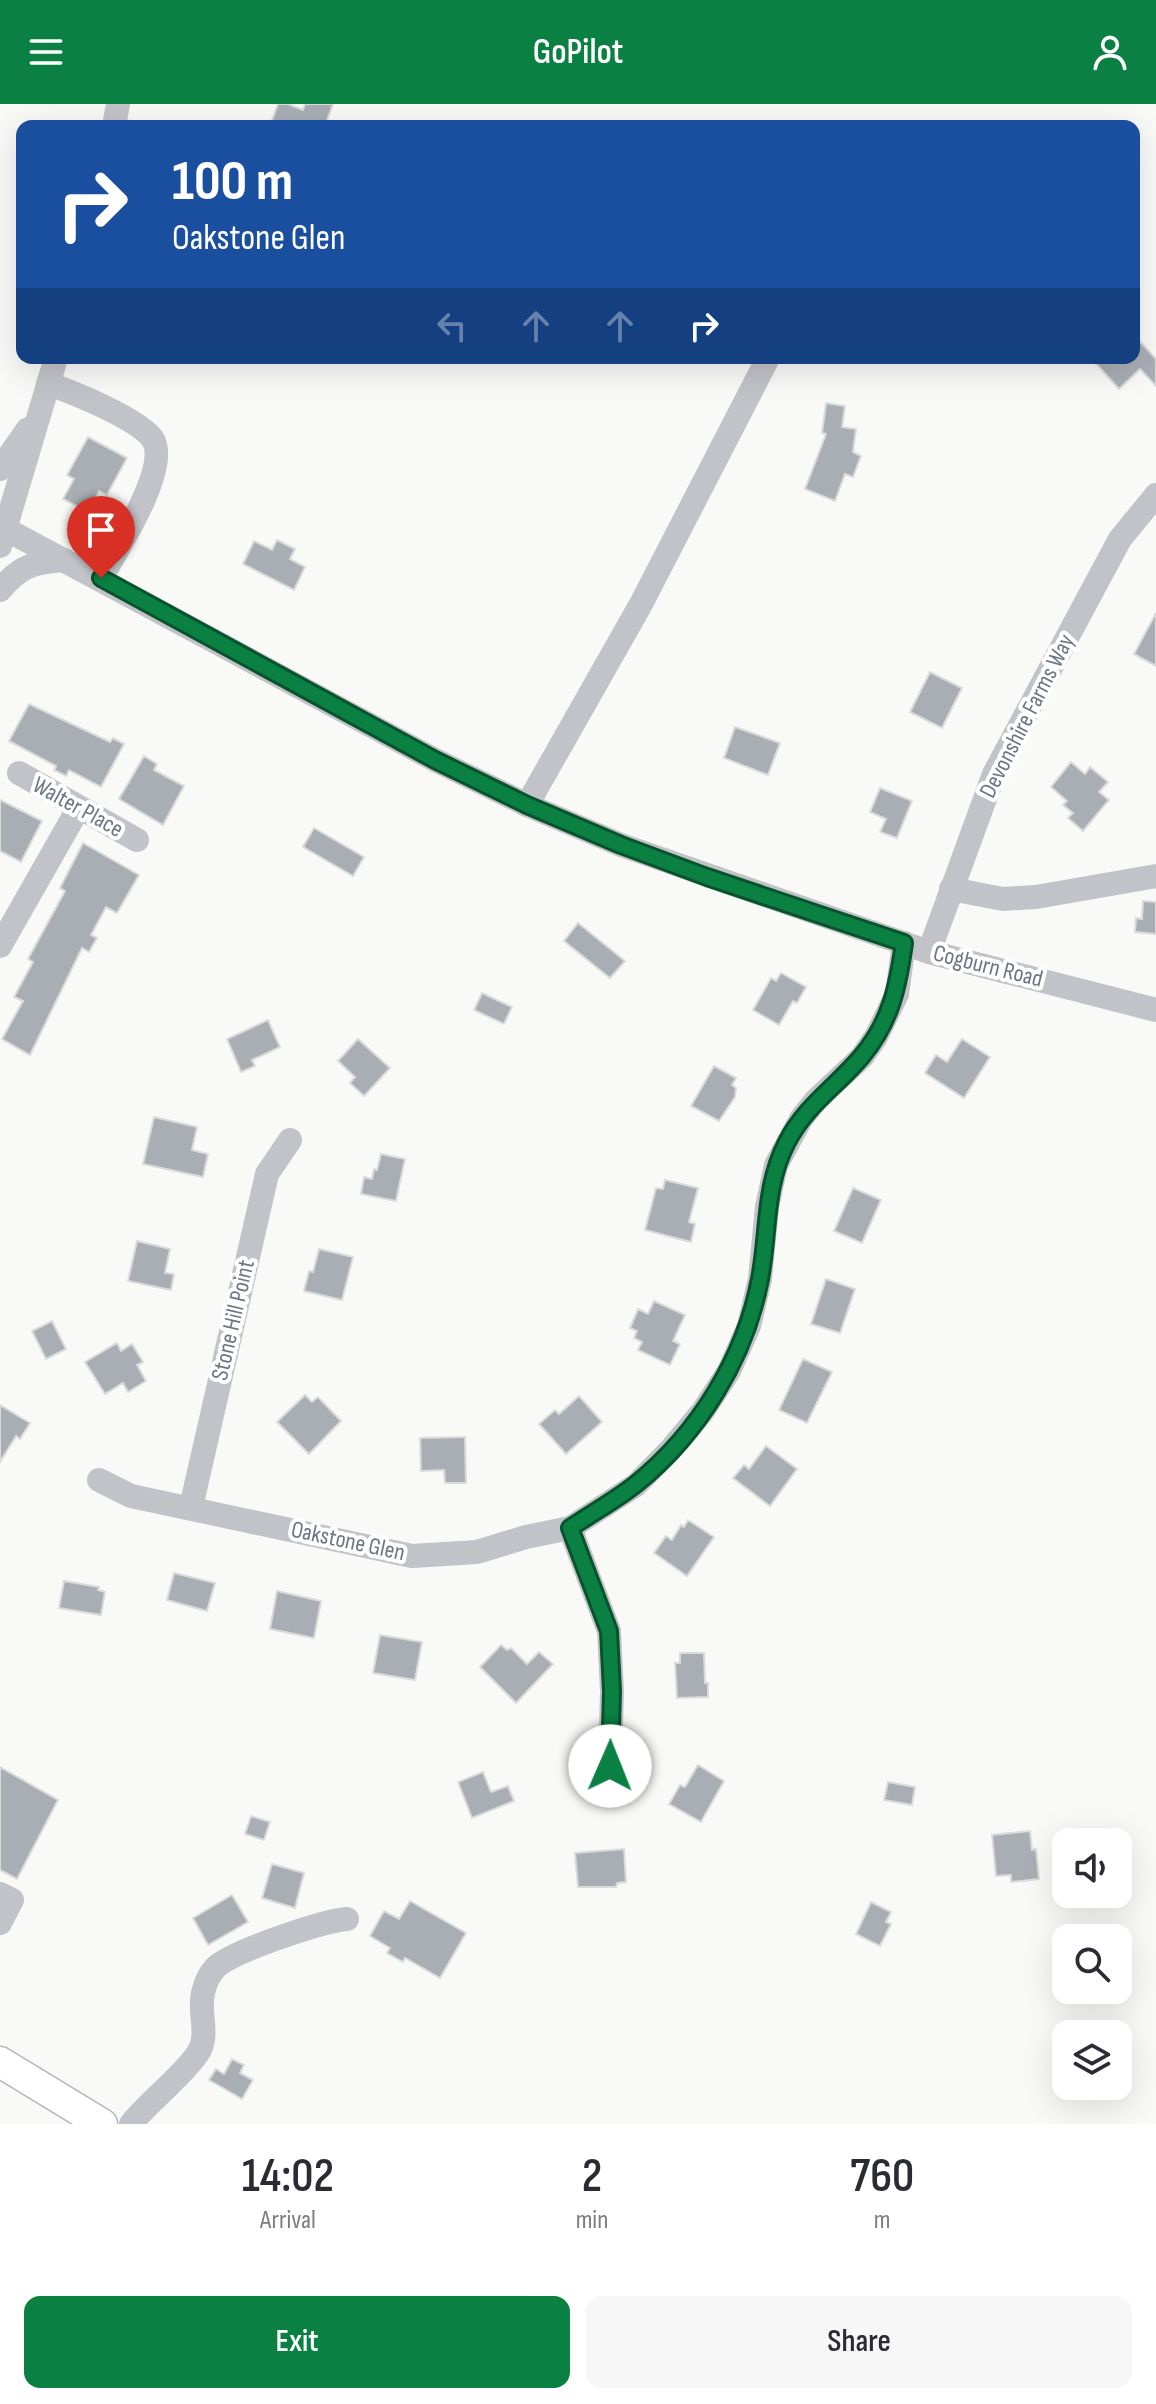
<!DOCTYPE html>
<style>
:root{--surface:#fff;--page:#f7f7f7;--text:#2b2b33;--muted:#7c7c81;--accent:#0b8043}
body{margin:0;font-family:"Sofia Sans Condensed",sans-serif;background:var(--page);color:var(--text);height:100vh;display:flex;flex-direction:column;font-size:30px;white-space:nowrap}
*{box-sizing:border-box;margin:0}
p{font-size:26px;color:var(--muted)}
.icon{flex:none;width:44px;height:44px;fill:none;stroke:currentColor;stroke-width:2;stroke-linecap:round;stroke-linejoin:round}
.map{position:relative;height:2020px;overflow:hidden}
.panel{display:flex;flex-direction:column;background:var(--surface);flex:1}
.panel>*{flex:none}
.guide{position:absolute;left:16px;top:16px;width:1124px;height:244px;border-radius:16px;box-shadow:0 8px 32px #0002;background:#1a4fa0;color:#fff;overflow:hidden}
.tools{position:absolute;left:1052px;top:1724px;display:grid;gap:16px}
.tools a{display:grid;place-items:center;width:80px;height:80px;border-radius:16px;background:var(--surface);box-shadow:0 8px 32px #0002;font-size:40px}
.pin{position:absolute;display:grid;place-items:center;width:68px;height:68px;color:#fff;margin:-82px -34px;border-radius:50% 50% 50% 0;rotate:-45deg;box-shadow:0 0 8px #0007}
.pin .icon{rotate:45deg}
.me{position:absolute;width:88px;margin:-44px;rotate:1deg;stroke-linejoin:round;filter:drop-shadow(0 0 6px #0008)}
.turn{display:flex;align-items:center;gap:28px;height:168px;padding:0 24px;font-size:36px}
.turn .icon{width:104px;height:104px;stroke-width:2.5}
.turn b{display:block;font-size:56px;line-height:68px}
.lanes{display:flex;align-items:center;height:76px;padding:0 24px;background:#0003;justify-content:center;gap:40px;direction:ltr}
.lanes .off{opacity:.35}
.eta{display:flex;justify-content:space-evenly;align-items:center;height:136px;text-align:center}
.eta b{font-size:48px;font-weight:600;line-height:56px}
.primary-button{display:flex;gap:16px;margin-top:auto;padding:16px 24px}
.primary-button a{flex:1;height:92px;border-radius:16px;background:var(--accent);color:#fff;font-size:32px;font-weight:600;line-height:92px;text-align:center}
.primary-button a+a{background:var(--page);color:var(--text)}
header{display:flex;justify-content:space-between;align-items:center;height:104px;padding:0 24px;background:var(--accent);color:#fff;font-size:36px;font-weight:600}
.map>svg:first-child{display:block}
</style>
<header><svg class="icon" aria-label="menu" viewBox="0 0 24 24"><path d="M4 6h16M4 12h16M4 18h16"/></svg>GoPilot<svg class="icon" aria-label="person" viewBox="0 0 24 24"><circle cx="12" cy="8" r="4"/><path d="M4 21q1-7 8-7t8 7"/></svg></header>
<div class="map">
<svg width="1156" height="2020" viewBox="0 0 1156 2020">
<rect width="100%" height="100%" fill="#f9f9f7"/>
<g fill="#a9aeb5" stroke="#dbdbd9" stroke-width="2">
<polygon points="278,0 288,0 303,6 305,0 333,0 325,22 278,22 271,19"/>
<polygon points="1134,231 1156,255 1156,282 1140,265 1119,285 1091,254 1134,254"/>
<polygon points="826,299 845,302 842,323 856,325 853,348 861,352 853,373 845,370 835,397 805,385 826,330 822,329"/>
<polygon points="88,333 127,354 107,391 99,387 88,408 63,395 74,375 67,371"/>
<polygon points="277,436 295,445 290,455 305,463 294,486 243,460 254,437 272,446"/>
<polygon points="1156,509 1156,562 1134,550"/>
<polygon points="930,568 962,584 942,624 910,608"/>
<polygon points="29,600 110,638 113,634 124,640 101,683 69,666 66,672 54,666 56,662 9,637"/>
<polygon points="735,623 780,639 768,671 724,654"/>
<polygon points="144,652 157,660 154,666 184,682 163,721 119,695"/>
<polygon points="1071,658 1085,670 1090,663 1108,678 1099,688 1109,696 1083,727 1068,714 1073,709 1063,701 1067,697 1051,683"/>
<polygon points="880,684 912,697 897,734 880,728 886,715 870,708"/>
<polygon points="0,696 42,717 21,758 0,747"/>
<polygon points="314,724 364,753 353,772 303,743"/>
<polygon points="83,739 139,771 117,809 106,803 91,831 97,834 89,848 82,844 30,951 2,935 23,897 14,893 33,858 28,855 65,787 60,784"/>
<polygon points="1143,797 1156,798 1156,830 1135,828 1136,814 1142,815"/>
<polygon points="578,819 625,857 610,874 564,837"/>
<polygon points="781,869 806,883 797,899 793,897 779,921 753,906 771,874 776,877"/>
<polygon points="482,889 512,903 504,920 474,906"/>
<polygon points="268,916 280,943 252,956 255,962 241,968 227,935"/>
<polygon points="358,935 390,964 364,992 350,979 355,973 338,957"/>
<polygon points="962,935 990,953 964,994 925,969 936,951 947,958"/>
<polygon points="714,962 736,974 732,981 736,984 735,993 719,1017 691,1002"/>
<polygon points="154,1013 197,1023 192,1046 208,1050 203,1073 143,1060"/>
<polygon points="381,1050 405,1055 396,1097 361,1090 364,1073 372,1075 374,1065 377,1066"/>
<polygon points="665,1076 698,1084 689,1118 695,1120 691,1138 645,1126 656,1084 663,1085"/>
<polygon points="853,1084 881,1096 862,1139 834,1127"/>
<polygon points="137,1137 170,1145 165,1169 174,1170 171,1186 128,1177"/>
<polygon points="319,1145 353,1153 342,1196 304,1187 309,1167 313,1168"/>
<polygon points="826,1175 855,1185 840,1229 811,1220"/>
<polygon points="654,1197 685,1211 673,1237 680,1240 670,1261 638,1246 642,1238 634,1234 637,1227 630,1224 638,1205 648,1210"/>
<polygon points="52,1217 66,1245 46,1255 32,1227"/>
<polygon points="117,1239 121,1247 132,1240 143,1258 137,1261 146,1277 128,1288 123,1279 105,1290 85,1258"/>
<polygon points="803,1255 832,1268 807,1319 779,1306"/>
<polygon points="305,1291 312,1298 318,1293 341,1317 309,1350 277,1318"/>
<polygon points="579,1292 602,1318 566,1350 539,1320 555,1306 559,1310"/>
<polygon points="0,1301 30,1319 20,1335 16,1332 0,1358"/>
<polygon points="465,1333 466,1379 445,1379 444,1366 421,1367 420,1334"/>
<polygon points="766,1342 797,1365 770,1402 733,1374 744,1361 749,1365"/>
<polygon points="688,1416 714,1433 687,1472 654,1449 666,1432 672,1436 681,1421 684,1423"/>
<polygon points="174,1469 215,1479 207,1507 167,1496"/>
<polygon points="64,1477 99,1483 98,1486 105,1488 101,1511 59,1504"/>
<polygon points="277,1487 321,1497 314,1534 270,1525"/>
<polygon points="380,1531 422,1538 415,1576 373,1569"/>
<polygon points="501,1541 507,1546 511,1544 527,1560 539,1548 553,1560 516,1599 480,1563"/>
<polygon points="680,1549 704,1549 705,1579 708,1579 708,1593 677,1594 675,1559 680,1559"/>
<polygon points="698,1661 724,1677 701,1718 669,1700 680,1681 685,1683"/>
<polygon points="0,1663 58,1696 17,1775 0,1766"/>
<polygon points="483,1668 491,1688 508,1682 514,1697 472,1714 458,1678"/>
<polygon points="888,1678 915,1683 912,1701 884,1696"/>
<polygon points="251,1712 270,1718 264,1736 245,1730"/>
<polygon points="1030,1727 1032,1746 1036,1745 1039,1775 1011,1778 1011,1771 996,1772 992,1731"/>
<polygon points="624,1745 626,1778 617,1779 616,1783 578,1783 575,1749"/>
<polygon points="272,1760 304,1769 295,1804 262,1794"/>
<polygon points="232,1791 248,1818 208,1841 193,1814"/>
<polygon points="410,1797 466,1829 440,1874 405,1854 403,1858 387,1849 390,1844 370,1832 384,1807 399,1815"/>
<polygon points="871,1798 891,1808 886,1818 891,1820 880,1842 856,1830"/>
<polygon points="232,1955 244,1961 240,1969 253,1976 242,1995 209,1976 216,1965 224,1970"/>
</g>
<g fill="none" stroke-linecap="round" stroke-linejoin="round">
<g stroke="#b3b6bb" stroke-width="33">
<polyline id="major" points="0,1958 102,2020"/>
</g>
<g stroke="#c1c3c8" stroke-width="24">
<polyline points="114,22 118,0"/>
<path d="M48,280C73,288 136,314 152,334C172,362 116,447 101,474"/>
<polyline points="0,365 28,325"/>
<polyline points="0,422 435,656 527,701 621,741 929,848 1156,906"/>
<polyline points="0,442 56,254"/>
<path d="M0,486C20,462 34,458 64,456"/>
<polyline points="19,669 137,736"/>
<polyline points="527,701 641,500 768,254"/>
<polyline points="951,785 1003,795 1036,793 1156,772"/>
<polyline points="0,842 78,705"/>
<polyline points="929,848 994,670 1120,435 1156,391"/>
<polyline points="99,1376 131,1392 412,1452 477,1448 526,1433 570,1424 636,1381 672,1344 703,1307 729,1267 749,1222 760,1175 767,1103 776,1061 801,1015 816,996 862,953 876,933 897,890 904,839"/>
<polyline points="191,1403 267,1070 290,1036"/>
<polyline points="570,1424 609,1527 612,1587 610,1662"/>
<polyline points="0,1790 12,1796 0,1819"/>
<path d="M131,2020C151,1995 180,1975 198,1949C210,1931 198,1909 203,1889C205,1880 209,1870 216,1863C233,1847 323,1817 347,1815"/>
</g>
<use href="#major" stroke="#fff" stroke-width="30"/>
</g>
<g fill="none" stroke-linecap="round" stroke-linejoin="round">
<g stroke="#07532c" stroke-width="20">
<path id="route" d="M101,474L435,656L527,701L621,741L707,773L904,839C898,882 891,917 862,952C837,982 806,1001 787,1038C764,1082 769,1128 760,1175C745,1254 699,1329 636,1380C616,1396 592,1409 570,1424L609,1527L612,1587L610,1662"/>
</g>
<use href="#route" stroke="#0b8043" stroke-width="14"/>
</g>
<g text-anchor="middle" dominant-baseline="central" stroke-width="8" stroke-linejoin="round" paint-order="stroke">
<g font-size="24" fill="#6c7585" stroke="#fff">
<text transform="translate(1027 612) rotate(-63)">Devonshire Farms Way</text>
<text transform="translate(78 703) rotate(29)">Walter Place</text>
<text transform="translate(988 862) rotate(14)">Cogburn Road</text>
<text transform="translate(233 1216) rotate(-77)">Stone Hill Point</text>
<text transform="translate(348 1437) rotate(12)">Oakstone Glen</text>
</g>
</g>
</svg>
<div class="tools">
<a><svg class="icon" aria-label="sound" viewBox="0 0 24 24"><path d="M4 9h4l5-4v14l-5-4H4zM17 9q2 3 0 6"/></svg></a>
<a><svg class="icon" aria-label="search" viewBox="0 0 24 24"><circle cx="10" cy="10" r="6"/><path d="M15 15l6 6"/></svg></a>
<a><svg class="icon" aria-label="layers" viewBox="0 0 24 24"><path d="M12 4l9 5-9 5-9-5zM3 14l9 5 9-5"/></svg></a>
</div>
<div class="pin" style="left:101px;top:474px;background:#d93025"><svg class="icon" aria-label="arrive" viewBox="0 0 24 24"><path d="M6 21V4h12l-3 4 3 4H6"/></svg></div>
<svg class="me" style="left:610px;top:1662px" viewBox="-20 -20 40 40"><circle r="19" fill="#fff"/><path d="M0-13L10 11 0 6-10 11z" fill="#0b8043"/></svg>
<div class="guide">
<div class="turn"><svg class="icon" aria-label="right" viewBox="0 0 24 24"><path d="M7 20v-9h11M14 6l5 5-5 5"/></svg><div><b>100 m</b>Oakstone Glen</div></div>
<div class="lanes"><svg class="icon off" aria-label="left" viewBox="0 0 24 24"><path d="M17 20v-9H6M10 6l-5 5 5 5"/></svg><svg class="icon off" aria-label="ahead" viewBox="0 0 24 24"><path d="M12 20V5M6 11l6-6 6 6"/></svg><svg class="icon off" aria-label="ahead" viewBox="0 0 24 24"><path d="M12 20V5M6 11l6-6 6 6"/></svg><svg class="icon" aria-label="right" viewBox="0 0 24 24"><path d="M7 20v-9h11M14 6l5 5-5 5"/></svg></div>
</div>
</div>
<section class="panel">
<div class="eta">
<div><b>14:02</b><p>Arrival</p></div>
<div><b>2</b><p>min</p></div>
<div><b>760</b><p>m</p></div>
</div>
<div class="primary-button"><a>Exit</a><a>Share</a></div>
</section>
